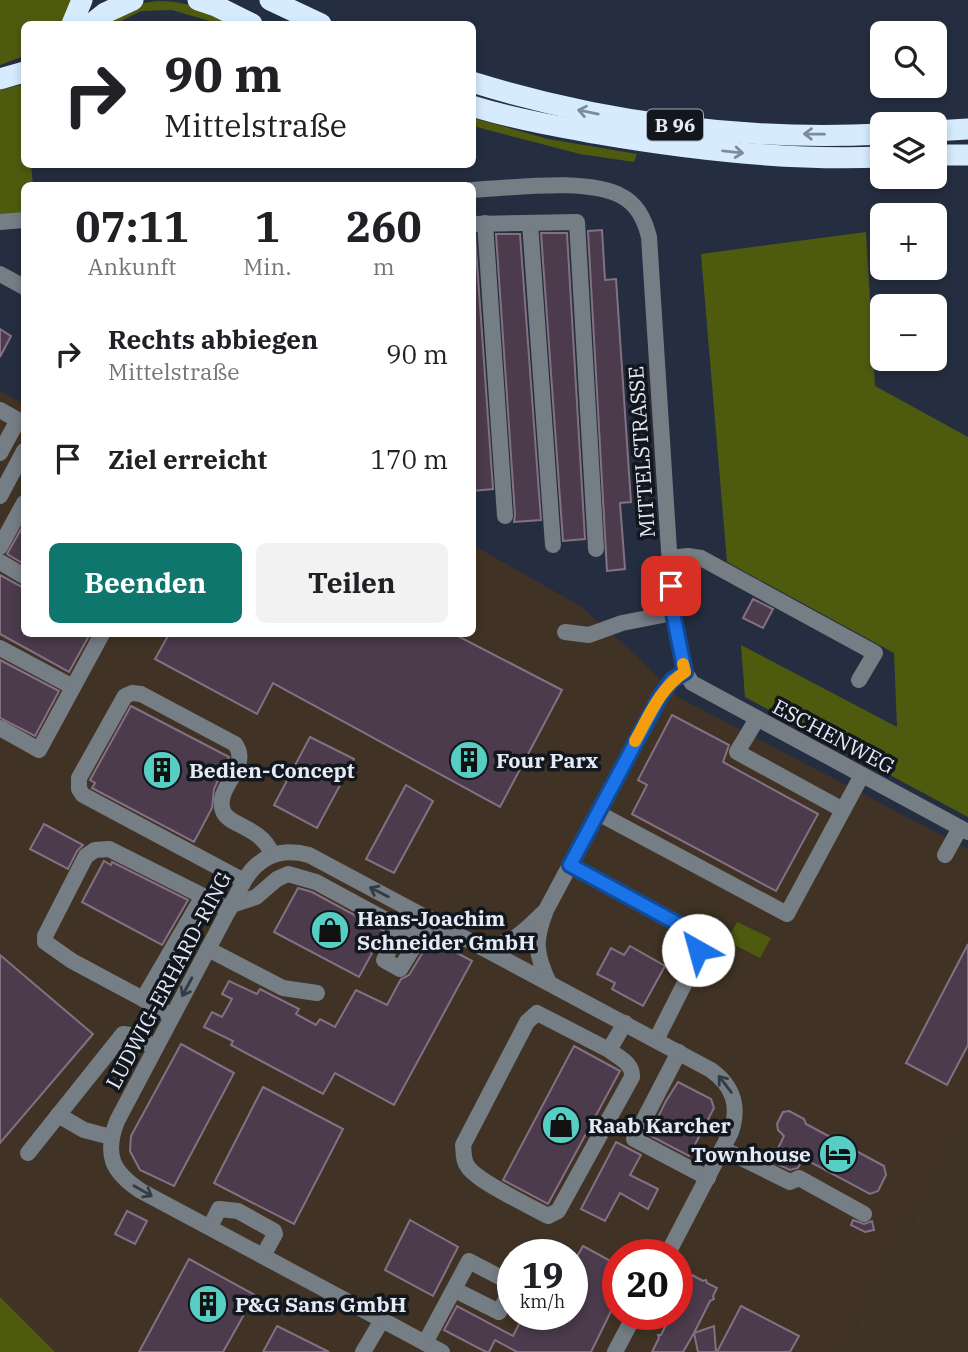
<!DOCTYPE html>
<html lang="de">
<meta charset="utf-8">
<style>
:root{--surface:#fff;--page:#f2f2f2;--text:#202124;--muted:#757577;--accent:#0f766e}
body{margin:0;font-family:"IBM Plex Serif",serif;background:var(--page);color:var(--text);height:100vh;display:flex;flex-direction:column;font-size:26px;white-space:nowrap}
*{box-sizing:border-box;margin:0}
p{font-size:23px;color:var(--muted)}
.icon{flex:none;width:38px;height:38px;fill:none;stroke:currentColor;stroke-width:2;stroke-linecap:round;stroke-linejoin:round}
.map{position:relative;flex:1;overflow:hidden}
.sheet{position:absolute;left:21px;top:182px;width:455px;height:455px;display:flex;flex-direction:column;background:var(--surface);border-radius:10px;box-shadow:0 4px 10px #0003}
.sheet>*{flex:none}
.banner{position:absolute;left:21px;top:21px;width:455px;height:147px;border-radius:10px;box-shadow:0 4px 10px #0003;background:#fff;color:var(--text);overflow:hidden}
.controls{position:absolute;left:870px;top:21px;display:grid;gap:14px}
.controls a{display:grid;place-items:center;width:77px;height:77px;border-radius:10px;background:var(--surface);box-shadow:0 4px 10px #0003;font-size:35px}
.speed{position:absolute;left:497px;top:1239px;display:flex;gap:14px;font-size:35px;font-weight:700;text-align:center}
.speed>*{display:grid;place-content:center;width:91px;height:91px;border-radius:50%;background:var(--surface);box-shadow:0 4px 10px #0003;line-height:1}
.speed small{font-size:18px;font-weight:400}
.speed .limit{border:10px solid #d22;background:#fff;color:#111}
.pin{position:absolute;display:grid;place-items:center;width:60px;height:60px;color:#fff;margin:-30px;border-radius:14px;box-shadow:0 4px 10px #0006}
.me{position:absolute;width:77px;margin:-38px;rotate:322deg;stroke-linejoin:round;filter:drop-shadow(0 0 5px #0008)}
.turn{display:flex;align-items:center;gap:24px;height:147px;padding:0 28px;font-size:32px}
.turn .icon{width:91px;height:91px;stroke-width:2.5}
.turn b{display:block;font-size:49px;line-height:60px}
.eta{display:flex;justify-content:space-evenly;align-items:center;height:119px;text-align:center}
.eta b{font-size:42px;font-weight:700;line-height:49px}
.primary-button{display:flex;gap:14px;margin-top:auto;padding:14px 28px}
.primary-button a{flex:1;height:80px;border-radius:10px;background:var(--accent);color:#fff;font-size:28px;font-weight:700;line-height:80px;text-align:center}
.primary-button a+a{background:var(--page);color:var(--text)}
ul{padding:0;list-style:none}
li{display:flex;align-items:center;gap:21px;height:105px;padding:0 28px}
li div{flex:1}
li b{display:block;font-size:26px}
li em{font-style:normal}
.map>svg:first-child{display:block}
</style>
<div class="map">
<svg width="968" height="1352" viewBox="0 0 968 1352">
<rect width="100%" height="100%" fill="#252e40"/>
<path fill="#403325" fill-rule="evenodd" d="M0,391L24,404V634H472L473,545L580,606L637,656L676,696L968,849V1120L843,1352H55L0,1297ZM513,1255H572V1314H513ZM618,1255H677V1314H618Z"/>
<polygon fill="#3f3425" points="968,1120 968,1352 843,1352"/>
<g fill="#4e5b0f">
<polygon points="0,0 74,0 63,24 24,24 24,56 0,65"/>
<path d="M158,1C189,1 212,12 240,24H220L172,10L141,11L115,24H98L137,4Z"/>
<polygon points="24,84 24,164 31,165 33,185 24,186 24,213 0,215 0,90"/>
<polygon points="473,118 548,139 637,154 634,162 580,154 473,126"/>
<polygon points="866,232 875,386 968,437 968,817 745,697 741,645 897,727 894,653 727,562 701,254"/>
<polygon points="737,922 771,938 760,958 727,941"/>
<polygon points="0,1297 55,1352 0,1352"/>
</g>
<g fill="#4b3b4c" stroke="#837183" stroke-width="2">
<polygon points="602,230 605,280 616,279 631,502 620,503 625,569 607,571 588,231"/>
<polygon points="541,233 567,233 585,539 563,541"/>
<polygon points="472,234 475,234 493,489 472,491"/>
<polygon points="496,234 520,234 541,520 514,522 515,515"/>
<polygon points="0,329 11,336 0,357"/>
<polygon points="24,524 24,564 7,554"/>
<polygon points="0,575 24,588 24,634 90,634 69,672 0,634"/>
<polygon points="753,599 773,609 763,628 743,618"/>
<polygon points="169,634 454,634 562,690 500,807 273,683 257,714 155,659"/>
<polygon points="0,660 59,691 35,736 0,718"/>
<polygon points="131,706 229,757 214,789 212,808 194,842 92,788 95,783 90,780"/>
<polygon points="672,715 729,745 723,762 818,814 776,891 632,814 647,785 638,780"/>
<polygon points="310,737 354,759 317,828 274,805"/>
<polygon points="406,785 433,801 394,873 366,859"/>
<polygon points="44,824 83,845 77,851 68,869 30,849"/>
<polygon points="104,861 111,865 112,862 188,900 162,945 82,902"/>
<polygon points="298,888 312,892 384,931 359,977 274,932"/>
<polygon points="431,939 472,961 394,1105 335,1073 323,1094 231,1045 233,1041 204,1027 212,1012 222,1017 232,999 222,994 229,981 257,994 260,989 299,1009 296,1014 316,1025 320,1019 335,1027 356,990 387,1005 401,979 409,975"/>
<polygon points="968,944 968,1045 947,1085 906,1063"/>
<polygon points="630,946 665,966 643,1006 612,989 615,983 597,974 611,948 624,955"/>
<polygon points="0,955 93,1034 0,1143"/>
<polygon points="181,1044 234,1073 174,1186 140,1170 130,1151 131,1136"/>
<polygon points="574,1046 620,1071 548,1204 503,1180"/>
<polygon points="678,1082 711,1099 714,1108 689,1156 649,1135 666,1101"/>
<polygon points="263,1087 343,1129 294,1224 214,1183"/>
<polygon points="789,1111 804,1119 806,1124 884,1166 886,1175 878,1191 870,1194 803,1158 798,1168 790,1170 775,1163 774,1157 784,1136 778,1130 777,1124 783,1112"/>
<polygon points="616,1142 641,1155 630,1175 658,1189 648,1209 620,1193 605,1221 581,1209"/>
<polygon points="127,1211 147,1221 135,1244 115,1234"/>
<polygon points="410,1220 458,1247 433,1296 385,1270"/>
<polygon points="853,1220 864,1224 872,1221 874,1230 865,1232 851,1225"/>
<polygon points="583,1246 618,1265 618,1297 591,1352 517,1352 495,1340 489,1352 486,1352 444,1330 457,1306 513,1336 524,1314 572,1314 572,1265"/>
<polygon points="189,1259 255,1295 223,1352 139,1352"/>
<polygon points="692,1275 703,1281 706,1280 707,1283 717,1288 713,1296 714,1299 710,1301 694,1333 714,1326 716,1352 698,1352 694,1333 683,1352 652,1352 659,1338 658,1335 661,1335 666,1325 664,1319 670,1318 672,1314 677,1314 677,1304 686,1287 686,1284"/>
<polygon points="741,1306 799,1336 790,1352 717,1352"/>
<polygon points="277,1326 329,1352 263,1352"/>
</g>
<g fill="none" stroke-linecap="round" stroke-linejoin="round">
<g stroke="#757d85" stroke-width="16">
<path d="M472,190C512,188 590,177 623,197C638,205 645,221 649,237L673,613L685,672L692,683L968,832"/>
<polyline points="0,222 24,220"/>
<polyline points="485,223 505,516"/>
<polyline points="530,223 553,545"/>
<polyline points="472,224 577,222 596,549"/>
<polyline points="0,274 24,287"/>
<polyline points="0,410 18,420 0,453"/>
<polyline points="0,496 24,451"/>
<polyline points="0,547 24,503"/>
<polyline points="670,558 688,556 701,558 875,653 859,680"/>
<polyline points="0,562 24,576"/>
<polyline points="565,632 589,635 622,623 673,613"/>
<polyline points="0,648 73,687"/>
<polyline points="757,719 737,752 843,810"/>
<polyline points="0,728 39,750 102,634"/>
<polyline points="598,813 787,914 862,775"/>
<polyline points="945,855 960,828"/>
<polyline points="570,865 693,932 698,942 698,957 656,1040"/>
<path d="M244,881L83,795L79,789V778L125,696L132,693L141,694L235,744C252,767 214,787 223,811C228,826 261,826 272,854"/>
<polyline points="232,905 256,897 277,879 288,874 316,882 401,928"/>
<polyline points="419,938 401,928 384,960 400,969 431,919"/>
<path d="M482,947C512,944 521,935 542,914"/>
<polyline points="208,949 283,988 317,993"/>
<path d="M549,983C535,953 534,941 546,910L661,695L672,680L685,672"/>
<polyline points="143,999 72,961 45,942 45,936 86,856 95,850 109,849 203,896"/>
<polyline points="172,1016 143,999 203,896 229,910"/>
<path d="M609,1050C619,1058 633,1063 632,1077L558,1211L548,1216C530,1206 478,1182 468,1167C463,1161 464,1153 463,1145L527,1022L537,1013L609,1050L625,1023"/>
<polyline points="679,1052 634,1139 708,1178"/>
<polyline points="58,1115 84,1130 111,1137"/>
<polyline points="723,1149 790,1182 799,1178 864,1214"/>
<polyline points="28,1153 123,1034 131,1035 155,1047"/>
<polyline points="210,1227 219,1209 238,1211 274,1231 275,1234 263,1256"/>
<polyline points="455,1290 499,1312 513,1287"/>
<polyline points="425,1343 469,1261 513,1284"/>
<polyline points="363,1352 382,1320"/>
<path d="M442,1352L141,1191C112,1172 104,1155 117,1121L244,881C259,856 281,847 309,855L711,1070C733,1086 740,1105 731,1132L667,1255"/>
<polyline points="615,1352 635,1314"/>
</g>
<g stroke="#d6ebfe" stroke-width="21">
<polyline points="198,0 216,6 252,24"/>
<polyline points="270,0 321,24"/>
<polyline points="72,24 82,0"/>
<polyline points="91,24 105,13 133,0"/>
<polyline points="0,79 24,72"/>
<path d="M472,82C604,123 745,141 882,134"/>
<path d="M472,106C514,119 556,126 599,134C692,150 787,161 882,157"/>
<polyline points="934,131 968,129"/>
<polyline points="934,155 968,155"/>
</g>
</g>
<defs><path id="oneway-shaft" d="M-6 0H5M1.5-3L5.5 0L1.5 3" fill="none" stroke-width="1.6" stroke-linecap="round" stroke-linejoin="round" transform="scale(1.75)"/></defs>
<g stroke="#7e8c99">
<use href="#oneway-shaft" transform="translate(588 112) rotate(-168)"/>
<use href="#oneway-shaft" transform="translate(814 134) rotate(-179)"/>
<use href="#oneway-shaft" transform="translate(733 152) rotate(6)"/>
</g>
<g stroke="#353b42">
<use href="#oneway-shaft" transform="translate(379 892) rotate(-153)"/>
<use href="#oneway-shaft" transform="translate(187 987) rotate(118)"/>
<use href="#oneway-shaft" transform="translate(725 1084) rotate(-128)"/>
<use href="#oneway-shaft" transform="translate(143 1191) rotate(30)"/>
</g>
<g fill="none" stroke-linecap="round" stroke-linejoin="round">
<g stroke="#114b97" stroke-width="18">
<polyline id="route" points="671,586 673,613 685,672 672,680 661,695 570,865 693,932 697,938 698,950"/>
</g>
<use href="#route" stroke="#1a73e8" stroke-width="12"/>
<path stroke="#f59e0b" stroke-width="12" d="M635,741C649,716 660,688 685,672L683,664"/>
</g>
<defs>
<g id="building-disc" transform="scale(2.0125)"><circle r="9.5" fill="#56cec3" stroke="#12171e"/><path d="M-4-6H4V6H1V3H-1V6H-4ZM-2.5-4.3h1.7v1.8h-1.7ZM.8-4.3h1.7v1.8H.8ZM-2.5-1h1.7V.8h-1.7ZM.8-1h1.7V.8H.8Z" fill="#111"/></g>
<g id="shop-disc" transform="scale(2.0125)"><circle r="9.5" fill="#56cec3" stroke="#12171e"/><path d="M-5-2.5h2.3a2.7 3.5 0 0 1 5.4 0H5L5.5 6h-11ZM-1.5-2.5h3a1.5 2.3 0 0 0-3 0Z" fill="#111"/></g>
<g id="hotel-disc" transform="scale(2.0125)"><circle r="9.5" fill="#56cec3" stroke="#12171e"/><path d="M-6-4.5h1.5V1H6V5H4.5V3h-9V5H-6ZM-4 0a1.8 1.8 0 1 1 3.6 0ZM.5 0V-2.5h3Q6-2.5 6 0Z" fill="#111"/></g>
</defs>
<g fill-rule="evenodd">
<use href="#building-disc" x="469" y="760"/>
<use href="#building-disc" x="162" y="770"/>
<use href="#shop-disc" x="330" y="930"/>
<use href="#shop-disc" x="561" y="1125"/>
<use href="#hotel-disc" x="838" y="1154"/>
<use href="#building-disc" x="208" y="1304"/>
</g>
<g text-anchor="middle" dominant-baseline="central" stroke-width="7" stroke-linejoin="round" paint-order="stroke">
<rect fill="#12171e" stroke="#a5abb5" stroke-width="2" x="647" y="109.5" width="56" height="31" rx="5"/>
<g font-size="19" font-weight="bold" fill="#e4eaf6">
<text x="675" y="125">B 96</text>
</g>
<g font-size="21" fill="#e4eaf6" stroke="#12171e">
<text transform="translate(641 452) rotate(-94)">MITTELSTRASSE</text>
<text transform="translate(834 736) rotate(28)">ESCHENWEG</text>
<text transform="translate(168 980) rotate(-62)">LUDWIG-ERHARD-RING</text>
</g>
<g font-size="21" font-weight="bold" fill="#e4eaf6" stroke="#12171e" text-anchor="start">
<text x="496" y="760">Four Parx</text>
<text x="189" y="770">Bedien-Concept</text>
<text x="357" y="918">Hans-Joachim<tspan x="357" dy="24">Schneider GmbH</tspan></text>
<text x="588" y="1125">Raab Karcher</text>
<text x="811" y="1154" text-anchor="end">Townhouse</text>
<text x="235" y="1304">P&amp;G Sans GmbH</text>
</g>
</g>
</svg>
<div class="controls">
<a><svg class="icon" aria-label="search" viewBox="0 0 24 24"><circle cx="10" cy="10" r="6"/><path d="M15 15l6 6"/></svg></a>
<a><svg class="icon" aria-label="layers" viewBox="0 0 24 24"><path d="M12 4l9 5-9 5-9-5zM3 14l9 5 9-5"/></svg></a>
<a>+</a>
<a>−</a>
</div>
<div class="speed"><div>19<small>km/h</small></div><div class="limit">20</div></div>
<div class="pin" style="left:671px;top:586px;background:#d93025"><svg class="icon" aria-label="arrive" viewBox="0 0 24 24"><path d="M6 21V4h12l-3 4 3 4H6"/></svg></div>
<svg class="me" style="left:698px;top:950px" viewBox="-20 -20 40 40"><circle r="19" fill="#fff"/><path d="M0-13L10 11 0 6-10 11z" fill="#1a73e8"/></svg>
<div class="banner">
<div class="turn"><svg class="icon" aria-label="right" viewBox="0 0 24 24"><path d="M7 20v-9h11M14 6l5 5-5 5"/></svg><div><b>90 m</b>Mittelstraße</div></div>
</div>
<section class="sheet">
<div class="eta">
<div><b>07:11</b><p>Ankunft</p></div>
<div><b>1</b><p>Min.</p></div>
<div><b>260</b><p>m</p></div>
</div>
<ul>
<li><svg class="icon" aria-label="right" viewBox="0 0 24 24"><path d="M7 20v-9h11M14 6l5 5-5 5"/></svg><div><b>Rechts abbiegen</b><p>Mittelstraße</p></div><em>90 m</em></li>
<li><svg class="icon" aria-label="arrive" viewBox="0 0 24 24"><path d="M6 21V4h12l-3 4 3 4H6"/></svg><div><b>Ziel erreicht</b></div><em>170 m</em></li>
</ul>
<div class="primary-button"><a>Beenden</a><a>Teilen</a></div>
</section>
</div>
